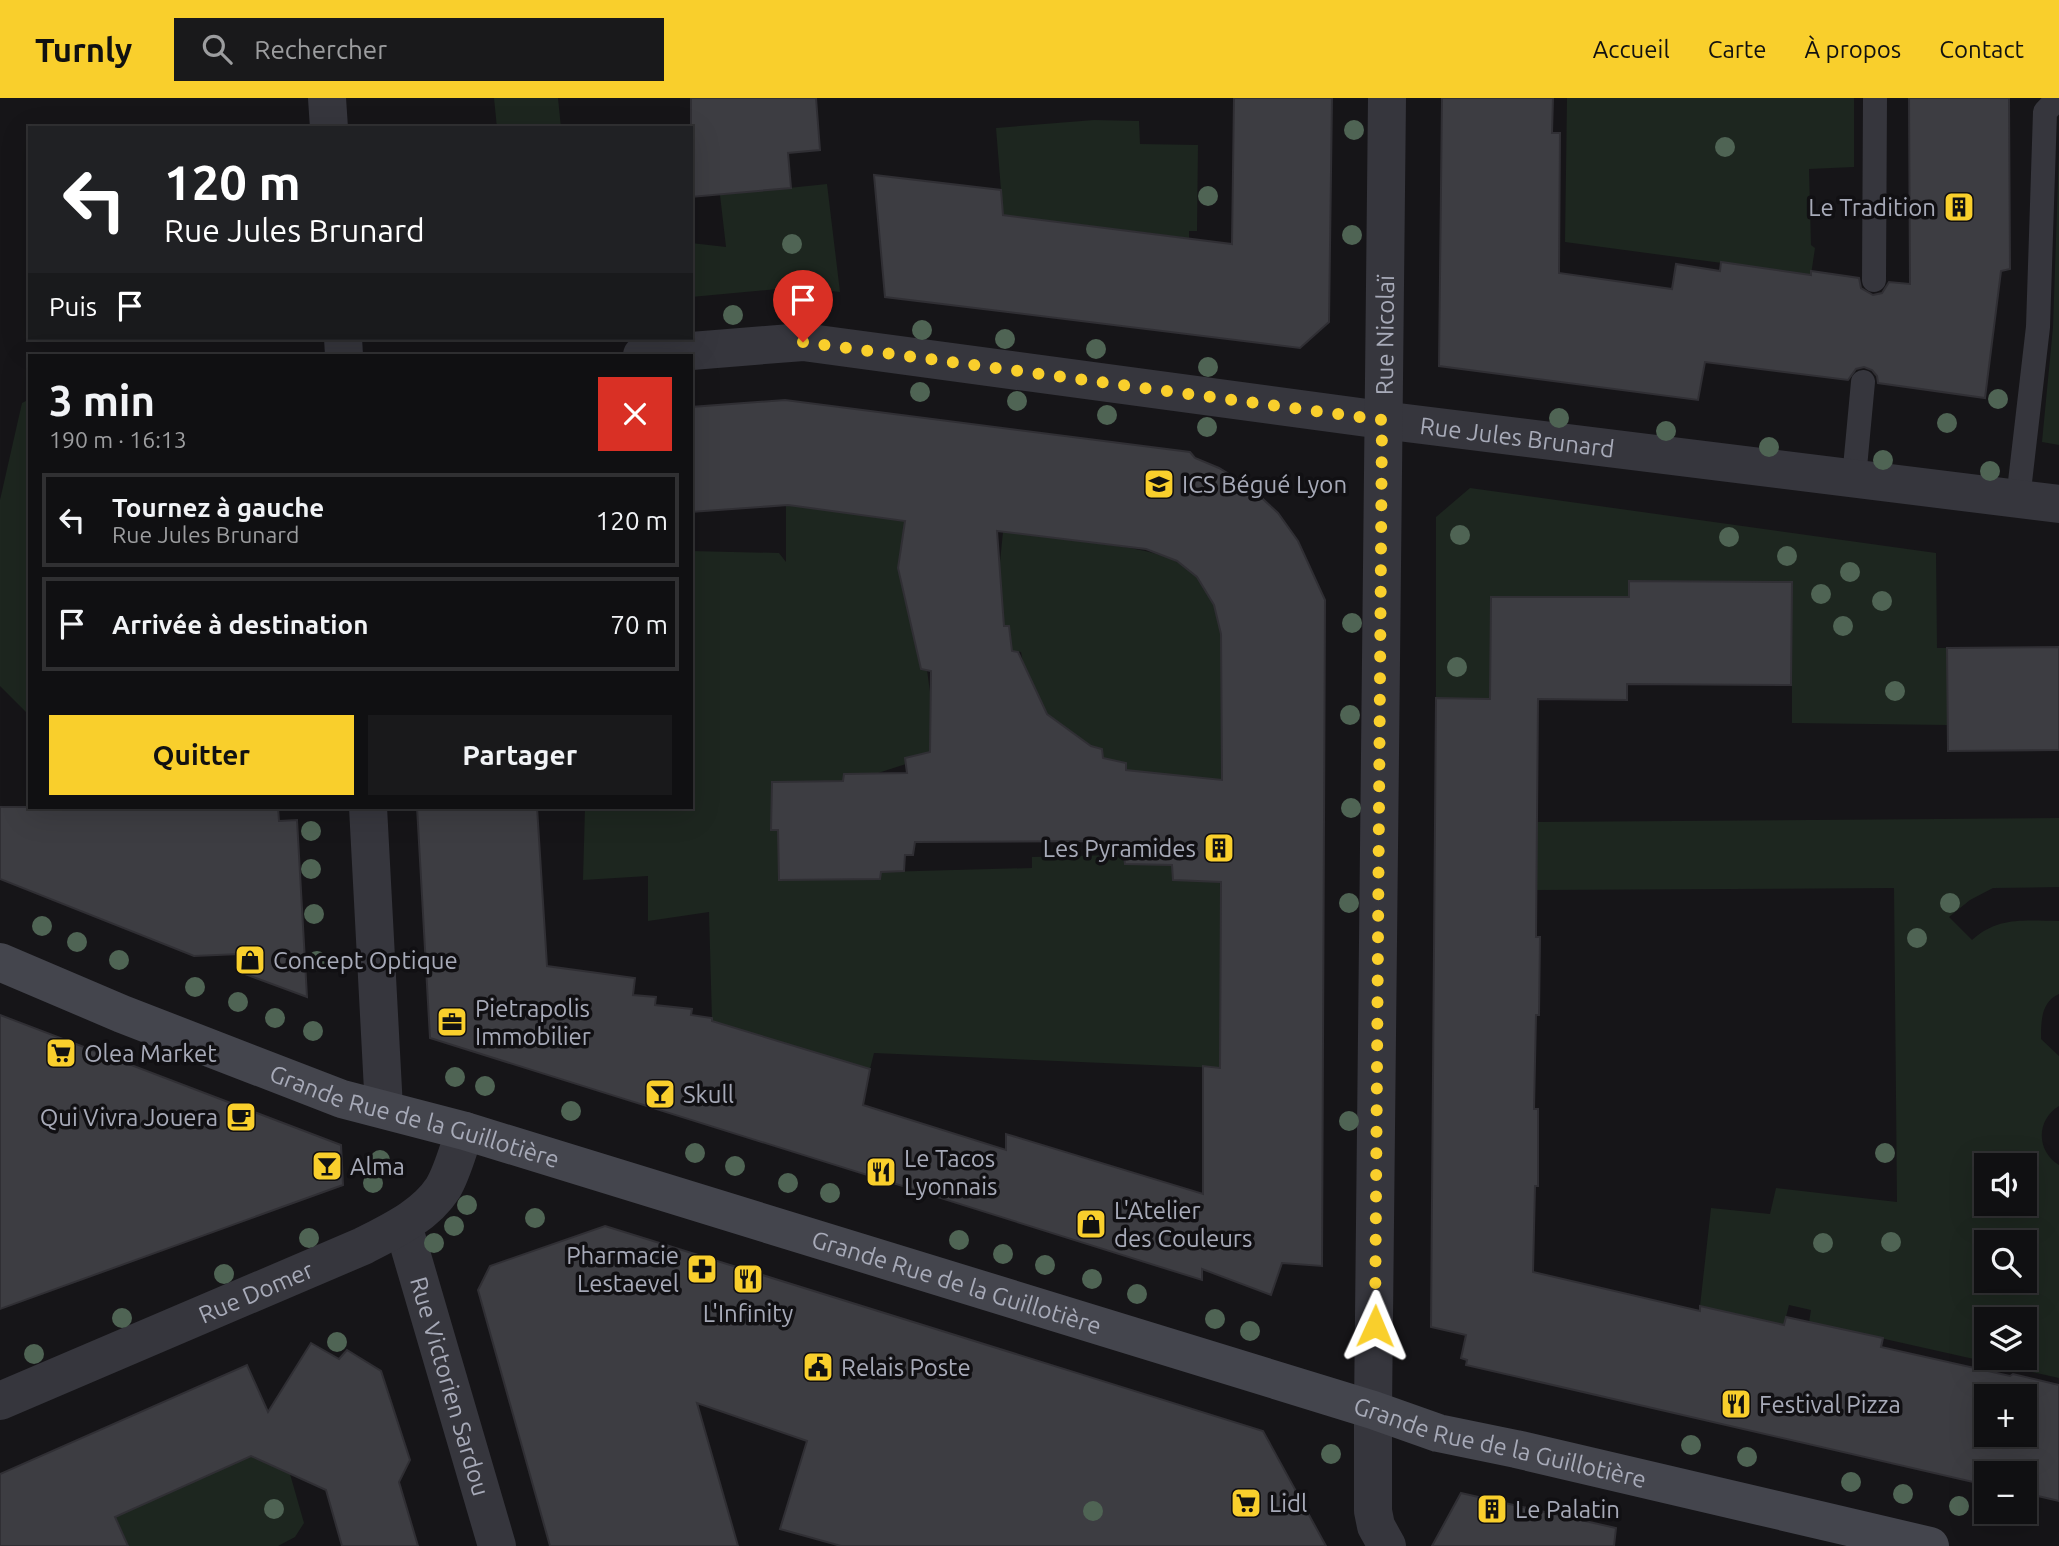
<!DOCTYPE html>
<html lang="fr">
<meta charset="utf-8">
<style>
:root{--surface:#101012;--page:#19191b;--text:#f1f3f6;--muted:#9c9d9f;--line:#303032;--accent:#f9cf2c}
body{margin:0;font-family:Ubuntu,sans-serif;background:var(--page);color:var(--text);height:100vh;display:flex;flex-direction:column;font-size:26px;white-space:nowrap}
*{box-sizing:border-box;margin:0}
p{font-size:23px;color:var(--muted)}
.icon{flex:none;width:38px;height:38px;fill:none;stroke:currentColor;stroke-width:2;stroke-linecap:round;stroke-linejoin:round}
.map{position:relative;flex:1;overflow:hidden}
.side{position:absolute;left:28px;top:256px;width:665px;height:455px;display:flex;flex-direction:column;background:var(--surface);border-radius:0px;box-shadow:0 7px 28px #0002,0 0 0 2px var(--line)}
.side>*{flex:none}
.top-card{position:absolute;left:28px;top:28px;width:665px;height:214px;border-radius:0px;box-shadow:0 7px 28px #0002,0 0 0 2px var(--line);background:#202124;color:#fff;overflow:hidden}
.buttons{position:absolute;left:1974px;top:1055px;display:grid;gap:14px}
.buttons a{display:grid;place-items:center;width:63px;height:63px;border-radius:0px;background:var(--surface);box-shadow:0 7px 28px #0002,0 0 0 2px var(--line);font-size:35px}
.pin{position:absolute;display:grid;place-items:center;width:60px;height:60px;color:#fff;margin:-72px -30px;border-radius:50% 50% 50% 0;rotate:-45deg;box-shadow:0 0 7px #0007}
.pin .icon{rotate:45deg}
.me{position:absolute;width:77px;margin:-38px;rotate:1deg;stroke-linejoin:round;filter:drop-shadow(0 0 5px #0008)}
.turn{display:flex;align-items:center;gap:24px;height:147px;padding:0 21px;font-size:32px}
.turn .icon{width:91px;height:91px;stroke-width:2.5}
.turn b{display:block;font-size:49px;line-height:60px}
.then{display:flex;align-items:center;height:66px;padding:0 21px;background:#0003;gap:14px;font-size:26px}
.round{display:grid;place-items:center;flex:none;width:74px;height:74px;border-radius:0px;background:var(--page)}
.summary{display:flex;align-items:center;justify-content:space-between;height:119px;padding:0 21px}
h1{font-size:42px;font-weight:700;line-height:52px}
.action{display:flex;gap:14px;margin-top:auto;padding:14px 21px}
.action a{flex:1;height:80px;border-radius:0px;background:var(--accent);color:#111;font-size:28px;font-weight:700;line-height:80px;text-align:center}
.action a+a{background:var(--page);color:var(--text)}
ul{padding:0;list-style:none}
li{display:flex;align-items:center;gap:21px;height:94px;margin:0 14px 10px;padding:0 7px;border:4px solid var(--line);border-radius:0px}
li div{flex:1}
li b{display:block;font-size:26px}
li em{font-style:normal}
header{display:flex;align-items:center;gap:42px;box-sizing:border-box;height:98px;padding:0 35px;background:var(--accent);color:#111}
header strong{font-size:33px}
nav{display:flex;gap:38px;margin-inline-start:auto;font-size:24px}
.search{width:490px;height:63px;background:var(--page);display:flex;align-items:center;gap:18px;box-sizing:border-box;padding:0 24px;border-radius:0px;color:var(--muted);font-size:26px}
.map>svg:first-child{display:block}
</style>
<header>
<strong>Turnly</strong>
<div class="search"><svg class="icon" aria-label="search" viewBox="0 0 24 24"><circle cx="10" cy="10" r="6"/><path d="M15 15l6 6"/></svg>Rechercher</div>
<nav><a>Accueil</a><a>Carte</a><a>À propos</a><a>Contact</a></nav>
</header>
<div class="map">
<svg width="2059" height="1448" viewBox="0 0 2059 1448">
<rect width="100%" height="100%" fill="#161518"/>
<g fill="#1d261f" fill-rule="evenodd">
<polygon points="494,0 558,0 561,30 497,30"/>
<polygon points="1567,0 1854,0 1854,69 1809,71 1811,147 1815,150 1811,177 1565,144"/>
<polygon points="1094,22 1139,23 1140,46 1198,47 1197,133 1189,133 1189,140 1003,117 996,30"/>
<polygon points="2059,53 2059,347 2042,344 2053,229"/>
<polygon points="827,86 840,194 799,189 691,199 691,145 726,149 720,97"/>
<polygon points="30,301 30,618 0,588 0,402 22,305"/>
<polygon points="1470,390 1936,455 1937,550 1947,550 1948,627 1792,625 1792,484 1629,483 1629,499 1490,601 1436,600 1436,419"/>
<polygon points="786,407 905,423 898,470 921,571 927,572 931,601 930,654 906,660 906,666 878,675 844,676 843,683 772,684 771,731 778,732 779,782 879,781 881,774 1032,770 1032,759 1115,757 1124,758 1125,766 1172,767 1173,782 1221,784 1220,970 874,955 870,971 712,923 709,814 648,823 648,778 583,782 585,709 691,709 691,453 779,455 786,464"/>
<path d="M1003,434C1036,438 1068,442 1101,446C1174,455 1214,465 1223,548L1221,683L1126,672L1125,665L1103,660L1102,651L1078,644L1077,638L1047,616L1031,582L1026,581L1021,554L1012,553L1009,528H1004L996,503Z"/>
<path d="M2059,720V789L1993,790L1970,802L1949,819L1972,842C1999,818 2025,823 2059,823V896C2041,904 2041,923 2041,941L2059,958V1008C2036,1022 2036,1053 2059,1067V1280L1809,1224L1811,1212L1789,1207L1784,1227L1700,1208L1711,1110L1770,1116L1776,1090L1897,1104L1894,790L1537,792V724ZM1986,1068H2025V1106H1986ZM1986,1144H2025V1183H1986ZM1986,1222H2025V1260H1986Z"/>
<polygon points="251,1358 290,1376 304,1425 295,1439 278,1448 128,1448 115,1419"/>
</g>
<g fill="#3d3d42" stroke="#302f34" stroke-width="2" fill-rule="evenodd">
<polygon points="691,0 816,0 820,52 788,55 791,90 691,99"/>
<polygon points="1234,0 1332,0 1329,224 1300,250 885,199 874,77 1001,92 1003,117 1232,146"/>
<polygon points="1442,0 1553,0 1552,35 1560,35 1559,175 1672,191 1676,166 1720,173 1721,164 1811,177 1811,173 1859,180 1861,190 1873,197 1882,195 1889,184 1910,186 1909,0 2009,0 2010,171 2001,173 1985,300 1878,285 1877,278 1872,272 1864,269 1856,271 1848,282 1705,264 1698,302 1439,268"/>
<path d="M785,302L1190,354L1195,360L1219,370L1250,389L1278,415L1298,443L1325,502L1322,1168L1282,1165L1271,1197L1202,1171V1182L430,940L417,709H537L547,868L635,880L633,897L656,899L655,907L692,911L691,917L712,920V923L870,971L863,1007L1006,1052V1036L1203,1096V968L1220,970L1221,784L1173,782L1172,767L1125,766L1124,758L1115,757V743L915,744L913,757H905L904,773L881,774L880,781L779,782L778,732H771L772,684L843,683L844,676L907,675L905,660L930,654L931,573L921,571L898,470L905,423L788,407L691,414V309ZM997,433L1146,451L1177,463L1197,479L1214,507L1221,536L1222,682L1126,672V665L1103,660L1102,651L1091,648L1047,616L1018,554L1012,553L1009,528H1004Z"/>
<path d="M1629,483L1792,484L1791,587L1627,586V602L1538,601L1536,839H1540L1539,917H1536L1534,1011H1538V1088H1535L1533,1174L1700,1213V1208L1784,1227L1786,1219L1883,1240L1881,1249L2010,1278L2013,1276L2059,1287V1403L2025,1395V1376H1986V1387L1466,1267L1467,1262L1461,1260L1466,1237L1431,1229L1436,600L1490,601L1491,499H1629ZM1986,1298H2025V1337H1986Z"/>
<polygon points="2059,549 2059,652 1948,653 1947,550"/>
<polygon points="0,709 278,709 279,723 297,722 307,899 245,876 240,856 194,858 0,781"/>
<polygon points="0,917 341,1047 343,1087 0,1211"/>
<polygon points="605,1128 1263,1333 1326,1448 841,1448 780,1431 807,1343 697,1305 738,1448 550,1448 478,1192 490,1168"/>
<polygon points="311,1245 339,1261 347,1252 381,1273 410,1362 399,1384 418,1448 342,1448 326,1392 251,1358 115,1419 128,1448 0,1448 0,1376 247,1267 268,1314"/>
<polygon points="1461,1395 1616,1430 1614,1448 1432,1448"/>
</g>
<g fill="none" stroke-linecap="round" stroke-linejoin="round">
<g stroke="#36363d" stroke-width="24">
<polyline points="1874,182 1875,0"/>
<polyline points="1854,380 1863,284"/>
<polyline points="2018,401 2038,229 2045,14 2058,0"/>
</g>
<g stroke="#36363d" stroke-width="38">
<polyline points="327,0 329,30"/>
<polyline points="343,240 344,257"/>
<path id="s1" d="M642,257L803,244L1382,322L2059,406"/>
<polyline points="368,709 384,1011"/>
<path id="s2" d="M403,1127L497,1448"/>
<path id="s3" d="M1387,1448L1376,1428L1373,1413V1312L1387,0"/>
</g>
<path stroke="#36363d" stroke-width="38" id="s4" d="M0,1303L363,1148C392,1133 425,1118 443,1090C453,1073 458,1051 465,1033"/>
<path stroke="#44454d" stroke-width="38" id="s5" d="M0,864L122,916L342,1001L465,1033L1373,1312L1438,1335L1516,1351L1930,1448"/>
</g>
<g fill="#4f6454">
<circle cx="1354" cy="32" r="10"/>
<circle cx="1725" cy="49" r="10"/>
<circle cx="1208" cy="98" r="10"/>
<circle cx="1352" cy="137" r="10"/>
<circle cx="792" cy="146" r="10"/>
<circle cx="733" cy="217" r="10"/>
<circle cx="922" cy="232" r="10"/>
<circle cx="1005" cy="241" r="10"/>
<circle cx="1096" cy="251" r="10"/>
<circle cx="1208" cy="269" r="10"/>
<circle cx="920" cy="294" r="10"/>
<circle cx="1998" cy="301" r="10"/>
<circle cx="1017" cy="303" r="10"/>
<circle cx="1107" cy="317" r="10"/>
<circle cx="1559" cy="320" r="10"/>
<circle cx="1947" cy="325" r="10"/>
<circle cx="1207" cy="329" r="10"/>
<circle cx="1666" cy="333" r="10"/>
<circle cx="1769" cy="349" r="10"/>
<circle cx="1883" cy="362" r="10"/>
<circle cx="1990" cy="373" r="10"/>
<circle cx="1460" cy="437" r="10"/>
<circle cx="1729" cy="439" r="10"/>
<circle cx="1787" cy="458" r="10"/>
<circle cx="1850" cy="474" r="10"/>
<circle cx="1821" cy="496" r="10"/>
<circle cx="1882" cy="503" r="10"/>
<circle cx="1352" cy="525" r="10"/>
<circle cx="1843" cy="528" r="10"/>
<circle cx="1457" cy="569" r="10"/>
<circle cx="1895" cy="593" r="10"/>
<circle cx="1350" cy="617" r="10"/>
<circle cx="1351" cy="710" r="10"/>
<circle cx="311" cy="733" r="10"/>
<circle cx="311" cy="771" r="10"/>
<circle cx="1349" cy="805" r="10"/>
<circle cx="1950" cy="805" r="10"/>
<circle cx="314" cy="816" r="10"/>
<circle cx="42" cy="828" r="10"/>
<circle cx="1917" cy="840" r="10"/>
<circle cx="77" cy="844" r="10"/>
<circle cx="119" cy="862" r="10"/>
<circle cx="317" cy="863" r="10"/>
<circle cx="195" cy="889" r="10"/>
<circle cx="238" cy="904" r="10"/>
<circle cx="275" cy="920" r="10"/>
<circle cx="313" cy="933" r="10"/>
<circle cx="455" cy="979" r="10"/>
<circle cx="485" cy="988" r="10"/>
<circle cx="571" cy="1013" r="10"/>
<circle cx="1349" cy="1023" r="10"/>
<circle cx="695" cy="1055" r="10"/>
<circle cx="1885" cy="1055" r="10"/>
<circle cx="380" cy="1062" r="10"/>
<circle cx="735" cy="1068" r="10"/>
<circle cx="373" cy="1085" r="10"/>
<circle cx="788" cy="1085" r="10"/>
<circle cx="830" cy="1095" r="10"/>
<circle cx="467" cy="1107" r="10"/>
<circle cx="535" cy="1120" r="10"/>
<circle cx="454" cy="1128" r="10"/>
<circle cx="309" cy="1140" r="10"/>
<circle cx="959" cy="1142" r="10"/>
<circle cx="1891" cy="1144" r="10"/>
<circle cx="434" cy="1145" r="10"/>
<circle cx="1823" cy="1145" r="10"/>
<circle cx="1003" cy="1156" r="10"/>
<circle cx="1045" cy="1167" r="10"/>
<circle cx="224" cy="1176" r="10"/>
<circle cx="1092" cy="1181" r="10"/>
<circle cx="1137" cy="1196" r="10"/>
<circle cx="122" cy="1220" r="10"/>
<circle cx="1215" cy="1221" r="10"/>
<circle cx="1250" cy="1233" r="10"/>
<circle cx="337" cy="1244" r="10"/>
<circle cx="34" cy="1256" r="10"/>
<circle cx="1691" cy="1347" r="10"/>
<circle cx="1331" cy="1356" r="10"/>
<circle cx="1747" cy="1359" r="10"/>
<circle cx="1851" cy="1384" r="10"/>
<circle cx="1903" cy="1396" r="10"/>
<circle cx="1959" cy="1408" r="10"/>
<circle cx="274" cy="1411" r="10"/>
<circle cx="1093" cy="1413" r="10"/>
</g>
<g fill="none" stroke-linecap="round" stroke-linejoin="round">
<polyline stroke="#f9cf2c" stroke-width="12" stroke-dasharray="0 21.6" points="803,244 1382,322 1375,1228"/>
</g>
<defs>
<g id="building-square" transform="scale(1.575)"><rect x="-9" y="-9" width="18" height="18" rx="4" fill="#f9cf2c" stroke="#111013"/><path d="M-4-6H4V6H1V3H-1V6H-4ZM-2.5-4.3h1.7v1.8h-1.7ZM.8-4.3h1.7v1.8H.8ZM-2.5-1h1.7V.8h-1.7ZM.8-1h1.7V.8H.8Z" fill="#111"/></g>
<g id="university-square" transform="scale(1.575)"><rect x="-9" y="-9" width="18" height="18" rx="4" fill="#f9cf2c" stroke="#111013"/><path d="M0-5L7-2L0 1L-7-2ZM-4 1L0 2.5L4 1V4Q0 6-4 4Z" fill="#111"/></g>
<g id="shop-square" transform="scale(1.575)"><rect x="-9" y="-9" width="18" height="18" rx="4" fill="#f9cf2c" stroke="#111013"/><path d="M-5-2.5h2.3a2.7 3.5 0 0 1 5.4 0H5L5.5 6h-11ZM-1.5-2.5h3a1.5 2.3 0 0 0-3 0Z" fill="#111"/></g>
<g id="office-square" transform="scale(1.575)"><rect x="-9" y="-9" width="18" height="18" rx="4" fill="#f9cf2c" stroke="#111013"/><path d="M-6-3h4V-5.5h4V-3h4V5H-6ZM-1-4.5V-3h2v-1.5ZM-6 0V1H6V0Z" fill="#111"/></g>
<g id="supermarket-square" transform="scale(1.575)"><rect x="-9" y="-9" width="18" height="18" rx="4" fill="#f9cf2c" stroke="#111013"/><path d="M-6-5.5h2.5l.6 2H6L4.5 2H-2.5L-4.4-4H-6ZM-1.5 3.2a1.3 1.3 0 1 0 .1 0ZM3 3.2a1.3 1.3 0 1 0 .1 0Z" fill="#111"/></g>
<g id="bar-square" transform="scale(1.575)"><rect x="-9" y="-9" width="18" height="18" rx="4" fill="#f9cf2c" stroke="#111013"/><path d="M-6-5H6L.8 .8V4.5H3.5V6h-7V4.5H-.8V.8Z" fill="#111"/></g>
<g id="cafe-square" transform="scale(1.575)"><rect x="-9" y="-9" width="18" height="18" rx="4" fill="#f9cf2c" stroke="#111013"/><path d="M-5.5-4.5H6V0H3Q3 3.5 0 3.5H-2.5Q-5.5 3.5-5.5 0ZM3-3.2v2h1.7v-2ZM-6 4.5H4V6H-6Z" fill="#111"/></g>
<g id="restaurant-square" transform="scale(1.575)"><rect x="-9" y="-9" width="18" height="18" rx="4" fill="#f9cf2c" stroke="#111013"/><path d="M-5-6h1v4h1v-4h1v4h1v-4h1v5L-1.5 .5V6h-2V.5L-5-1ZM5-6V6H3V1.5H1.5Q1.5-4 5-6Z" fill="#111"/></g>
<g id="pharmacy-square" transform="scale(1.575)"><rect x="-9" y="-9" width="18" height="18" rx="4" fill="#f9cf2c" stroke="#111013"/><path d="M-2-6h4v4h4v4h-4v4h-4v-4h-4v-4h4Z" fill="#111"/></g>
<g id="civic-square" transform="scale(1.575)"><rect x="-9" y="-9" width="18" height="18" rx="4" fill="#f9cf2c" stroke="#111013"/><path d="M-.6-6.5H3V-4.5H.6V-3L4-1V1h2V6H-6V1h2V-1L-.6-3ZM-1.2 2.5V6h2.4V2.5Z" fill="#111"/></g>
</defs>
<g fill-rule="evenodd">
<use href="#building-square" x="1959" y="109"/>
<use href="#university-square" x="1159" y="386"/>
<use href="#building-square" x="1219" y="750"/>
<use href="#shop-square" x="250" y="862"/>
<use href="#office-square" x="452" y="924"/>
<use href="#supermarket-square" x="61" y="955"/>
<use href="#bar-square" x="660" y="996"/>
<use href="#cafe-square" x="241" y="1019"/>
<use href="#bar-square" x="327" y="1068"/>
<use href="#restaurant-square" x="881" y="1074"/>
<use href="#shop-square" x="1091" y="1126"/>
<use href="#pharmacy-square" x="702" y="1171"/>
<use href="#restaurant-square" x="748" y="1181"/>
<use href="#civic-square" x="818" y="1269"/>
<use href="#restaurant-square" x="1736" y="1306"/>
<use href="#supermarket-square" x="1246" y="1405"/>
<use href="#building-square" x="1492" y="1411"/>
</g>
<g text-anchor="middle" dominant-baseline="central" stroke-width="7" stroke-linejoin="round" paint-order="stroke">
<g font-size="24" fill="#a7aab8" stroke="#111013" text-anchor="start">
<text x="1936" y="109" text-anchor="end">Le Tradition</text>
<text x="1182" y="386">ICS Bégué Lyon</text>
<text x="1196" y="750" text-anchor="end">Les Pyramides</text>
<text x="273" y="862">Concept Optique</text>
<text x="475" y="910">Pietrapolis<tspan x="475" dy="28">Immobilier</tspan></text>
<text x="84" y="955">Olea Market</text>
<text x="683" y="996">Skull</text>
<text x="218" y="1019" text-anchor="end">Qui Vivra Jouera</text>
<text x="904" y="1060">Le Tacos<tspan x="904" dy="28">Lyonnais</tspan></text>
<text x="350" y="1068">Alma</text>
<text x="1114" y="1112">L'Atelier<tspan x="1114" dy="28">des Couleurs</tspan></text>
<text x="679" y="1157" text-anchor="end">Pharmacie<tspan x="679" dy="28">Lestaevel</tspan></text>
<text x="748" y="1215" text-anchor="middle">L'Infinity</text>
<text x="841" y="1269">Relais Poste</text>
<text x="1759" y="1306">Festival Pizza</text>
<text x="1269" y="1405">Lidl</text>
<text x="1515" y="1411">Le Palatin</text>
</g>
<g font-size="24" fill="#a7aab8" stroke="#111013">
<text stroke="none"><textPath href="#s3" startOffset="1214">Rue Nicolaï</textPath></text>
<text stroke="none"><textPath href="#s1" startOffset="882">Rue Jules Brunard</textPath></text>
<text stroke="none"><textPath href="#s5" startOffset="443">Grande Rue de la Guillotière</textPath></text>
<text stroke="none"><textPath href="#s5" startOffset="1010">Grande Rue de la Guillotière</textPath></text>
<text stroke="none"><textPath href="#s4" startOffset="278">Rue Domer</textPath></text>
<text stroke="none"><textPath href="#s2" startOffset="168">Rue Victorien Sardou</textPath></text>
<text stroke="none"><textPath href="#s5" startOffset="1577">Grande Rue de la Guillotière</textPath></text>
</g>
</g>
</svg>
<div class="buttons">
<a><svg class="icon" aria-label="sound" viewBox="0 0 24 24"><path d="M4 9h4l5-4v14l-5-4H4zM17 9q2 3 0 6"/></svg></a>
<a><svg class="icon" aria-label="search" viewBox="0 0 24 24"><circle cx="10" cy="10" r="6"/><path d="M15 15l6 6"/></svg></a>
<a><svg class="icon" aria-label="layers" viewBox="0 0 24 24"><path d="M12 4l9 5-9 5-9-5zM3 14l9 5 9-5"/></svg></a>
<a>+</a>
<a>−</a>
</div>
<div class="pin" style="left:803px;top:244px;background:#d93025"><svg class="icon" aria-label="arrive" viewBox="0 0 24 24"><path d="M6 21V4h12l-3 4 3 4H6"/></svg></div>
<svg class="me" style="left:1375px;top:1228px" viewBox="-20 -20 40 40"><path d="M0-17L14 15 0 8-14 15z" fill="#f9cf2c" stroke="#fff" stroke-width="4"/></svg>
<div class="top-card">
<div class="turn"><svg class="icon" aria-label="left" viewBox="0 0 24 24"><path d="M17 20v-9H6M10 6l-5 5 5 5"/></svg><div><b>120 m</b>Rue Jules Brunard</div></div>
<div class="then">Puis<svg class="icon" aria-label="arrive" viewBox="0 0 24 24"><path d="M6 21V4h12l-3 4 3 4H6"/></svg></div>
</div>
<section class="side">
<div class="summary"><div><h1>3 min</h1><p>190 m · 16:13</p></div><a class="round" style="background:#d93025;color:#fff"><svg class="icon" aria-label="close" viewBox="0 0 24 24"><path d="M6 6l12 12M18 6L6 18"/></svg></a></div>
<ul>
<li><svg class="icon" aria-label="left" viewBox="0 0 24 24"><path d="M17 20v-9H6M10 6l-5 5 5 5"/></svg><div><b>Tournez à gauche</b><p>Rue Jules Brunard</p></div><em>120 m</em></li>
<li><svg class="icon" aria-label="arrive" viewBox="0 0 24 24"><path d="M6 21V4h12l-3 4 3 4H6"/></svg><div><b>Arrivée à destination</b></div><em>70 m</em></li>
</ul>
<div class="action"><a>Quitter</a><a>Partager</a></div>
</section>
</div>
